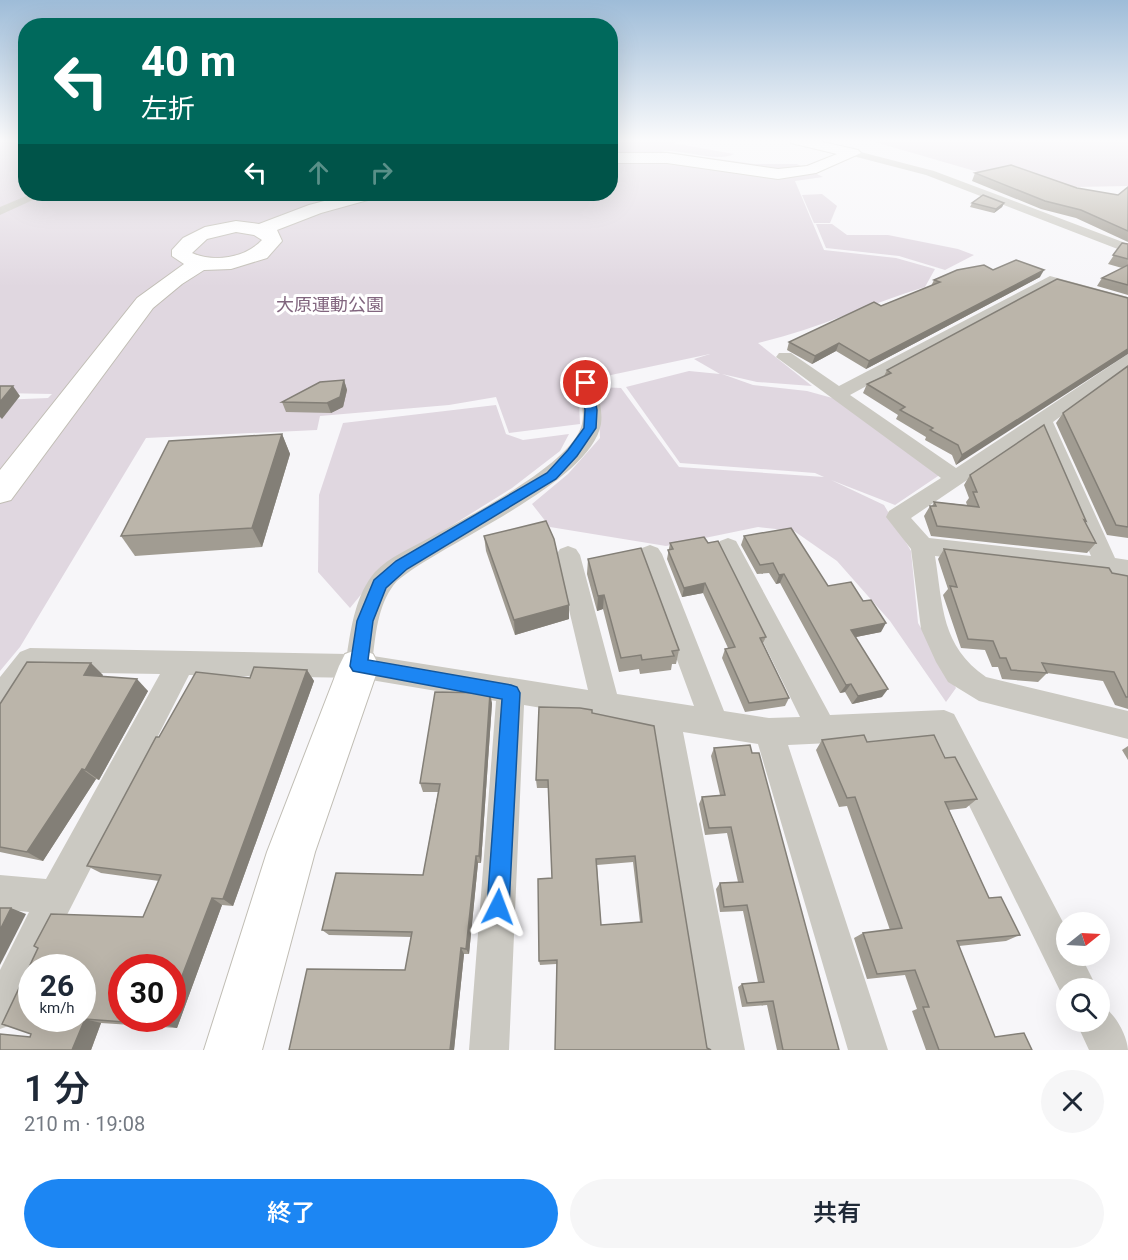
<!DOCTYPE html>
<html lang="ja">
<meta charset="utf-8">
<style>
:root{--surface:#fff;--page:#f6f6f7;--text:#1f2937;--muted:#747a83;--accent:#1c86f3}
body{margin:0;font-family:Roboto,"Noto Sans JP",sans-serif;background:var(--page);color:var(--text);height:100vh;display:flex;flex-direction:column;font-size:22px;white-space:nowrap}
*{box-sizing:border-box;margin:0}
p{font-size:20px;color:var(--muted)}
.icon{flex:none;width:33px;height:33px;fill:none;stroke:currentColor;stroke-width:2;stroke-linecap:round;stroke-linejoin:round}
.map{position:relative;height:1050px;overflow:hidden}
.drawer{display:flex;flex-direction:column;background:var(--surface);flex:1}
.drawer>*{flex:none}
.top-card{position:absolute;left:18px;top:18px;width:600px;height:183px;border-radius:24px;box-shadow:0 6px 24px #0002;background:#00695c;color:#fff;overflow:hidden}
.needle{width:39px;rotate:72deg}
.fabs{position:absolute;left:1056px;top:912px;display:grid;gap:12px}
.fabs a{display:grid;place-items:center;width:54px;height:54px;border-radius:50%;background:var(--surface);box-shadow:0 6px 24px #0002;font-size:30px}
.speed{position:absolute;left:18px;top:954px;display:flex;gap:12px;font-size:30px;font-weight:700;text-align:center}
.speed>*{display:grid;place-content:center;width:78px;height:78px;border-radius:50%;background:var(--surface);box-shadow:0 6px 24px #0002;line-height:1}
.speed small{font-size:15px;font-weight:400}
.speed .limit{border:9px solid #d22;background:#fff;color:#111}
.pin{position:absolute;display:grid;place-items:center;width:51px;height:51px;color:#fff;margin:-26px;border:3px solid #fff;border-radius:50%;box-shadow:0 2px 6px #0007}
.me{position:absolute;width:66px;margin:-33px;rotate:3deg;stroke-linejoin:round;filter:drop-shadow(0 0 4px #0008)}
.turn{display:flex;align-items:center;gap:21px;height:126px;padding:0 24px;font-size:27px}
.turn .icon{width:78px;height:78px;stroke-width:2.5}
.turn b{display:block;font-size:42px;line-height:51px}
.lanes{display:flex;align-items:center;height:57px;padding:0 24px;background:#0003;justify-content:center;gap:30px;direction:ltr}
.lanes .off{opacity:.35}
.round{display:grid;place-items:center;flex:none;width:63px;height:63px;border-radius:32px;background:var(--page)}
.headline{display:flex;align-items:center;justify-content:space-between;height:102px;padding:0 24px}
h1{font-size:36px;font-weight:600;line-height:45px}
.cta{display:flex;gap:12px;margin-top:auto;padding:12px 24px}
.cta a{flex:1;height:69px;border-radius:36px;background:var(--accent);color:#fff;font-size:24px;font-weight:600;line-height:69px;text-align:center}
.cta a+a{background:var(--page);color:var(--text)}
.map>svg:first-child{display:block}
</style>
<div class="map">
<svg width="1128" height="1050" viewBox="0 0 1128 1050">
<rect width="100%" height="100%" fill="#f7f6f9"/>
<g fill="#e0d7e0">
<path d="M0,140H25L26,194H303L288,199L311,194H610L611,140H678L673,143L734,154C718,163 681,149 661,151L754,164H797L823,177L795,181L824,250L896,258L935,269L925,287C869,304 815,330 758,343L812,386L757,382L722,374L753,385L807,391L836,399L941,474L895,505L831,480L884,505L911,551L918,623L956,688L946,702L890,621L837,561L794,531L758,527L666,546L550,527L532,504L568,474L600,438L598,387L621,388L679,467L824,477L815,473L680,463L626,387L689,371L720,374L694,359L710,354L578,382L580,424L509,433L496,397L449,405L320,416L317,430L146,438L20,647L0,671V400L48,398L52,394L0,393Z"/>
<polygon points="868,140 1128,140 1128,186 1073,187 985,174"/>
<polygon points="822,194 837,206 830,223 814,223 802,195"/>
<polygon points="816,224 832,224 847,235 888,235 958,249 974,255 945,270 899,256 826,248"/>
<polygon points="496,405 506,434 523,440 569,434 560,451 512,488 382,569 350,608 318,572 319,495 343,423"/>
</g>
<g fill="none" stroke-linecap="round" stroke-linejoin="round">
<g stroke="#c0bdb4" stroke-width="2">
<g id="secondary">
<polygon points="789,140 814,140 858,150 861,153 816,173 778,179 667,163 610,163 610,153 667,153 778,169 807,166 837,154 791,143"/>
<path d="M351,194H378L375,198L321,213L277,230L282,241L267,258L231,269L204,270L182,284L153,308L11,500L0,503V470L137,298L184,264L172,256V250L183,238L205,227L236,221L259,224L309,205ZM236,232L254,235L262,240C245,258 214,263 192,253L207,239Z"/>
<polygon points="359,649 373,654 379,666 315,852 262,1050 204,1050 267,852 339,666 345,654"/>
</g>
</g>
<g fill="#cbc9c2" fill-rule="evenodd">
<polygon points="853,150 934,171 1128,244 1128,253 926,175 849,155 848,153"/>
<polygon points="31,194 46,194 0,215 0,207"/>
<path d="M1050,276L1128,297V307L1052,285L850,395L956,468L1128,354V367L1053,422L1115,558L1128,560V578L935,556C943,606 941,646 986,677L1128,711V739L979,701L948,682L936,662L921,629L911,549L886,517L889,511L941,478L776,357L779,353H791L839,386ZM1038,432L1091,556L929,538L911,518Z"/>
<path d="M586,378L595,383C598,396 603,410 601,424C590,484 443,542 397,581C379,601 376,630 373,656L588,690L556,555L560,549L568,546L576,549L580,555L617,694L694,706L638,554L642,548L650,545L658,548L662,554L724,711L769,718L800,717L716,547L720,541L728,538L736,541L830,715L944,710L954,714L1066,928V956H1081L1097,988H1066L1065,1001L936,738L788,745L888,1050H848L758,744L683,732L745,1050H705L653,727L524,705L509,1050H469L496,701L359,678L189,675L40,968H32V985L14,1024L0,1029V970L29,912L0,909V875L46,879L160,674L37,672L10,707L0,711V677L20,652L30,648L347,654C351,627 356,594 375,572C389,557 411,548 429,538C465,518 573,464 582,424C585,410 580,396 577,383Z"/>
<path d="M1100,1005C1113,1010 1127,1034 1128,1050H1089L1076,1022H1100Z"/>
</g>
<use href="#secondary" fill="#fff" fill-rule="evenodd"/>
</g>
<g fill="#a19c92" fill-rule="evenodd">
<polygon points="975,173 1077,188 1118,195 1128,187 1128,242 1076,218 1041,209 972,181"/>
<polygon points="972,203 1004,203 1002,207 994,213 970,207"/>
<polygon points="1122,243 1128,244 1128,295 1097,286 1102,278 1122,268 1108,264"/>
<polygon points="993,270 1040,277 866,369 836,351 812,364 787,350 789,342 931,286 934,280"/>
<polygon points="1128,298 956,465 952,455 925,440 926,437 896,419 898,415 863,393 867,384 884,376 887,370"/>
<polygon points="1128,366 1128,538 1107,535 1056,423 1063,413"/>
<polygon points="344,380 347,390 343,407 331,413 286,412 282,402"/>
<polygon points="282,434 290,454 262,547 135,556 121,536"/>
<polygon points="970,475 1086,521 1085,522 1096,543 1087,553 931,536 924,516 930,506 932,506 934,502 967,505 966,502 969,498 964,485"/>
<polygon points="484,536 569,619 515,635 486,551"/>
<polygon points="744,536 828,586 881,632 856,637 882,697 852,704 845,692 840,693 780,583 776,584 769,573 757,574 741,545"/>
<polygon points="670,543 766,637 763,643 789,698 785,706 745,712 722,658 725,649 728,648 703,593 682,597 667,559"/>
<polygon points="944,549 1128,576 1128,709 1115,705 1103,681 1047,673 1038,682 1002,679 998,667 992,667 985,650 961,648 943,595 948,589 938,559"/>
<polygon points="588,559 679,650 676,664 672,664 671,670 640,674 639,669 619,672 603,609 597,611 587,574"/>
<polygon points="307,670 314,681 233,906 222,905 177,1028 101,1023 91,1050 0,1050 30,1037 143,917 159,881 101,873 87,866 159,737 250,678"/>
<polygon points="103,675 102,676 148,691 99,780 96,779 43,861 0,852 0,704"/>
<polygon points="492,703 481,863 478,863 469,954 464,954 454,1050 289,1050 405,970 411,937 329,935 322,930 423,875 438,792 423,792 420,783"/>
<path d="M592,713L707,1048L556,964L540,965L539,961L552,878L548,788H537L536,780ZM633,862L640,922L601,925L597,865Z"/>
<polygon points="822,740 867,742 945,758 977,799 966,808 949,810 989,898 1020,935 1006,941 959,946 995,1037 1032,1050 926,1050 912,1011 917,1009 905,975 867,979 854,938 863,933 890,930 847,806 839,807 816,750"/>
<polygon points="1128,746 1128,760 1122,750"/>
<polygon points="714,748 839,1050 777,1050 767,1005 742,1007 738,987 742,984 758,982 743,911 720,912 716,889 720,883 738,882 727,833 705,835 699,804 702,797 720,795 711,756"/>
</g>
<g fill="#837f77">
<polygon points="1004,203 1002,207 994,213 996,209"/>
<polygon points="1044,270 1040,277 866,369 869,361"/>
<polygon points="839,343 836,351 812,364 815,356"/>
<polygon points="1128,349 1128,354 956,465 962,455"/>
<polygon points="344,380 347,390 343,407 331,413 327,403"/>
<polygon points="13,386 20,396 2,419 0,417 0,402"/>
<polygon points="282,434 290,454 262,547 252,528"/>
<polygon points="784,574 780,583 776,584 779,575"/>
<polygon points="705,583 703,593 682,597 684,588"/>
<polygon points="604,595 603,609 597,611 598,596"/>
<polygon points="569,605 569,619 515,635 514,620"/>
<polygon points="886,623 881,632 846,639 851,630"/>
<polygon points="91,663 103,675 97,687 84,675"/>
<polygon points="307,670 314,681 233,906 223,899"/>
<polygon points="137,679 148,691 99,780 85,770"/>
<polygon points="851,684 845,692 840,693 846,685"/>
<polygon points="888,689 882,697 852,704 858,696"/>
<polygon points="490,693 492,703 481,863 479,856"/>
<polygon points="82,769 96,779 43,861 27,852"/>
<polygon points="476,856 478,863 469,954 466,949"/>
<polygon points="212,898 222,905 177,1028 164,1025 166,1018 172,1018 172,1002"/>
<polygon points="11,908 26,914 0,965 0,930"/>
<polygon points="461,948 464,954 454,1050 450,1050"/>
<polygon points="85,1019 101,1023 91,1050 72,1050"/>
</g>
<g fill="#bbb5aa" stroke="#837f77" stroke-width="1.5" fill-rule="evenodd">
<polygon points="1011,165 1077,188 1118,195 1128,187 1128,231 1081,210 1045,201 975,173"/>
<polygon points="983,195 1004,203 996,209 972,203"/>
<polygon points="1122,243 1128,244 1128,259 1113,255"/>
<polygon points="1016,260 1044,270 869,361 839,343 815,356 789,342 874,302 881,306 940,282 934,280 957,270 984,265 993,270"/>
<polygon points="1128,265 1128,285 1102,278"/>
<polygon points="1057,279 1128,298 1128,349 962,455 958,445 930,430 933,428 900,410 905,407 867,384 891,373 887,370"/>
<polygon points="1128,366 1128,527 1116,525 1063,413"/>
<polygon points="344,380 340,397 327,403 282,402 320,382"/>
<polygon points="0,386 13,386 0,402"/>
<polygon points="1044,425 1086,521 1084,520 1096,543 937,526 930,506 936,506 934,502 979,507 973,492 977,492 970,475"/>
<polygon points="282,434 252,528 121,536 169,441"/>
<polygon points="546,521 554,539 569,605 514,620 484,536"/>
<polygon points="791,528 828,586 851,582 863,601 871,600 886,623 851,630 888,689 858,696 851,684 846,685 784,574 779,575 773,563 760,565 744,536"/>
<polygon points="704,537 708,543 718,541 766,637 760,638 789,698 749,703 725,649 735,647 705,583 684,588 668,550 673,549 670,543"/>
<polygon points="641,548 679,650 672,651 674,656 642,660 641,655 621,658 604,595 598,596 588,559"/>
<polygon points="944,549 1109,568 1112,573 1128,576 1128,697 1126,697 1114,672 1042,663 1047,673 1011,670 1006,658 1000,658 993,641 968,639 950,586 957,587"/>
<polygon points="27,662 91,663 84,675 137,679 85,770 82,769 27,852 0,847 0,704"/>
<path d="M254,667L307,670L223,899L212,898L172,1002V968H122V1018H166L164,1025L85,1019L72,1050H0V1034L30,1037L31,1034L2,1024L38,948L34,946L51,914L143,917L161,875L87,866L156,737H159L196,672L250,678ZM32,968H82V1018H32Z"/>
<polygon points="435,692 490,693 479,856 476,856 466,949 461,948 450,1050 289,1050 307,969 405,970 412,932 322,930 336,873 423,875 440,784 420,783"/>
<path d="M539,707L580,708L592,710V713L654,726L707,1048L711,1050H555L557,960L539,961L538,879L552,878L548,780H536ZM635,856L642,922L601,925L596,859Z"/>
<polygon points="864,735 867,742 934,735 945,758 955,757 977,799 945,802 989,898 1001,897 1020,935 957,941 995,1037 1024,1033 1032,1050 939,1050 923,1007 929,1007 915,970 877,974 863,933 902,928 855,797 847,798 822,740"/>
<polygon points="750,745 752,753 759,753 839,1050 783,1050 773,1001 747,1003 742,984 764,982 747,905 724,907 720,883 743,882 731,827 709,828 702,797 725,795 714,748"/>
<polygon points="0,908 11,908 0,930"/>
</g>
<linearGradient id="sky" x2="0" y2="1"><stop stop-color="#9ebcd8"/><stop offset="0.49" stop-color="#fbfbfc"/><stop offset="1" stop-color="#fbfbfc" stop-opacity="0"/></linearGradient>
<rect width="1128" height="287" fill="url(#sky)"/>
<polygon fill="#1c86f3" stroke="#12579e" stroke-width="1.5" points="586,379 592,383 597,410 596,428 577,456 556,479 407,569 386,588 373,621 368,660 511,685 517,687 520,693 509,907 505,915 498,918 491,915 487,907 502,699 353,671 350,666 357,621 374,580 396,561 547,473 568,450 584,428 585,410 581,383"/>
<g text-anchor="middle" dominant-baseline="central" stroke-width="6" stroke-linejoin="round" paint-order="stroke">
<g font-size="18" fill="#81657e" stroke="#fff">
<text x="330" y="304">大原運動公園</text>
</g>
</g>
</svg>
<div class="fabs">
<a><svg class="needle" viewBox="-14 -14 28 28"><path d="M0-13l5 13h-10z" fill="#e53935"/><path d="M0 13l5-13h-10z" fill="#747a83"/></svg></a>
<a><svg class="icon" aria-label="search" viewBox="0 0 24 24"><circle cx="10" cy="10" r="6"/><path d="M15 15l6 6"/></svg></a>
</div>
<div class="speed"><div>26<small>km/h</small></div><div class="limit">30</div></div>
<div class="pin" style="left:586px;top:383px;background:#d93025"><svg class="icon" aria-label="arrive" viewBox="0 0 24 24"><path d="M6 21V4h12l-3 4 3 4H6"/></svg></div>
<svg class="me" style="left:498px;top:907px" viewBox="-20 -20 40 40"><path d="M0-17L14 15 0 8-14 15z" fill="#1c86f3" stroke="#fff" stroke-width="4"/></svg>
<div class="top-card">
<div class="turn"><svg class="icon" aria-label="left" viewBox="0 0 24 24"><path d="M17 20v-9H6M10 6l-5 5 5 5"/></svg><div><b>40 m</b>左折</div></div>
<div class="lanes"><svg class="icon" aria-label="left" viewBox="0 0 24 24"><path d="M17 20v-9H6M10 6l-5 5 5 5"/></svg><svg class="icon off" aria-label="ahead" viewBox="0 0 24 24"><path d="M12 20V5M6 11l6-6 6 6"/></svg><svg class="icon off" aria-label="right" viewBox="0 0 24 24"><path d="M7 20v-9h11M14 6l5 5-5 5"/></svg></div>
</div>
</div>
<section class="drawer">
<div class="headline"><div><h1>1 分</h1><p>210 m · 19:08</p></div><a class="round"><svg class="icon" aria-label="close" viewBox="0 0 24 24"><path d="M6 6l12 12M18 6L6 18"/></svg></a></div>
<div class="cta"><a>終了</a><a>共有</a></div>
</section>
